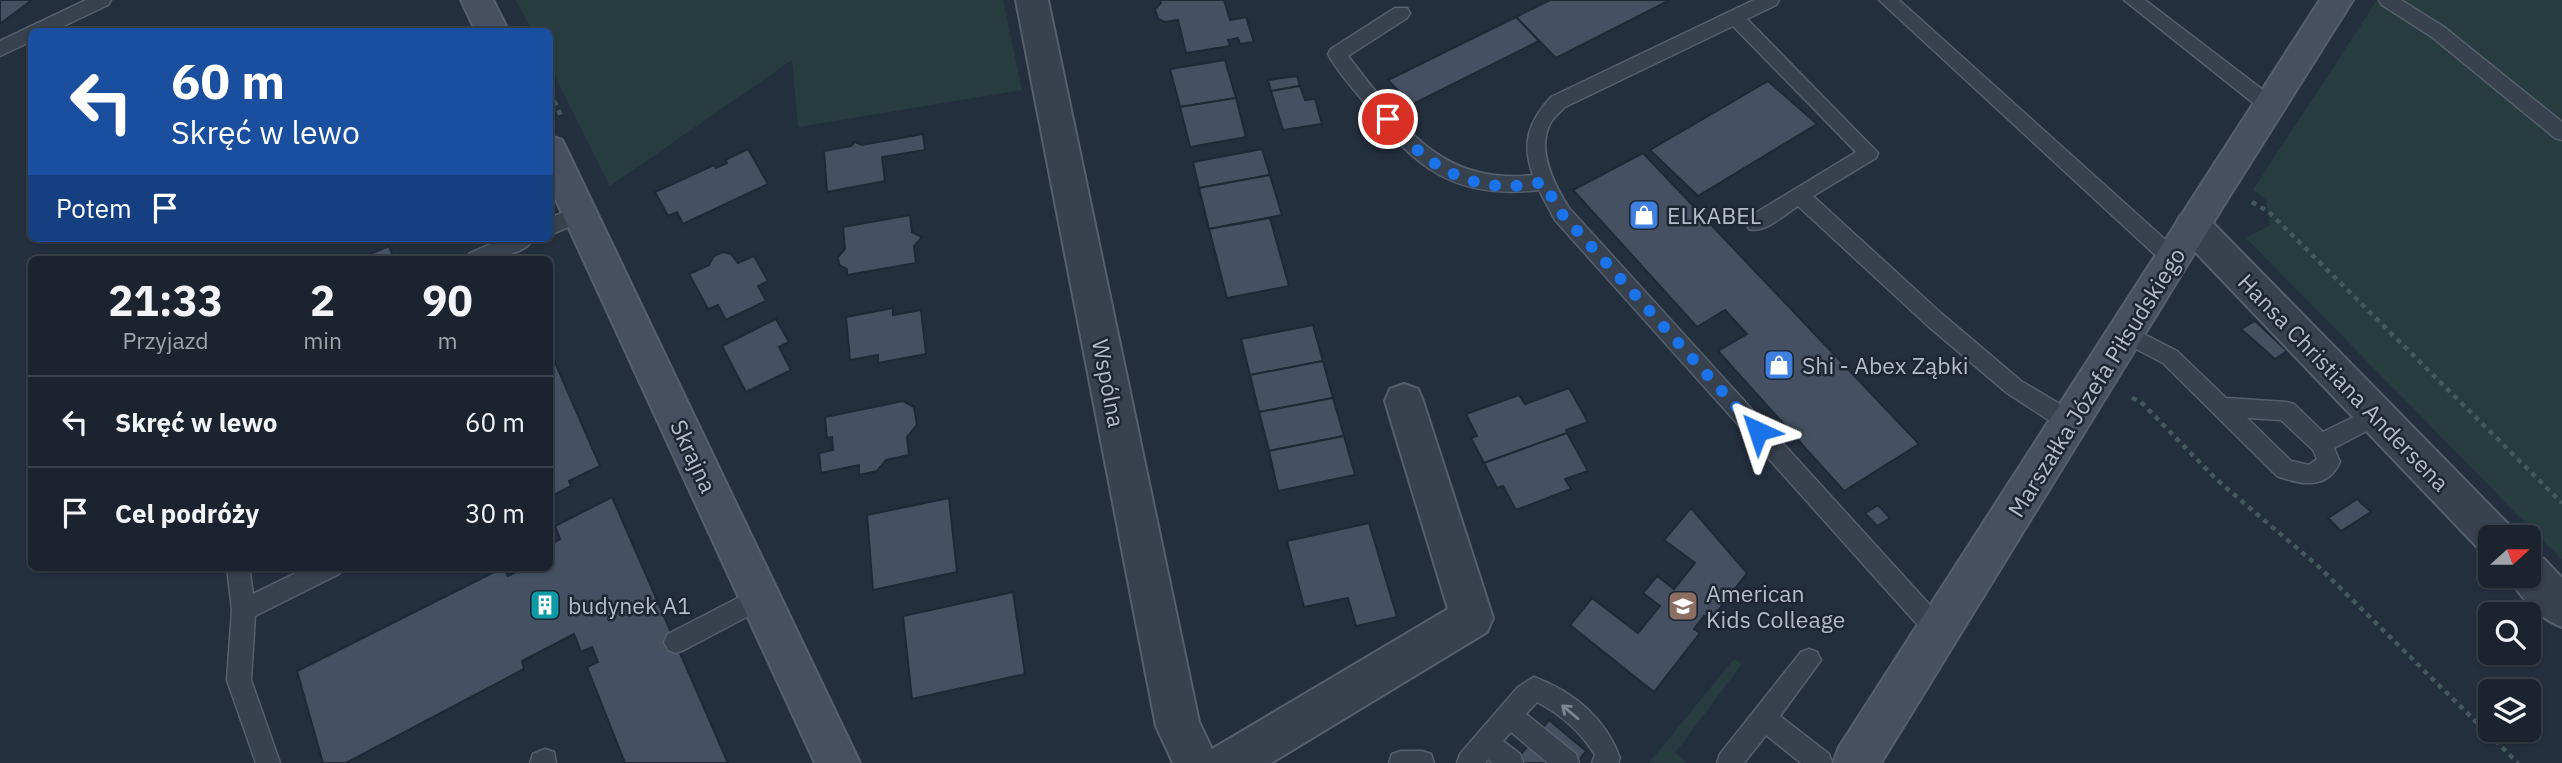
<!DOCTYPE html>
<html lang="pl">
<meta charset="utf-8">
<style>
:root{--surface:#1b232e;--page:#282f3a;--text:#f1f3f6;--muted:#a0a4aa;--line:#39404a}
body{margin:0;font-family:"IBM Plex Sans",sans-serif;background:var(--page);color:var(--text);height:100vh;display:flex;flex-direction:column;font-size:26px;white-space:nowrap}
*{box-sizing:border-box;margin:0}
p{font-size:23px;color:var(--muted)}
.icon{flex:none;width:38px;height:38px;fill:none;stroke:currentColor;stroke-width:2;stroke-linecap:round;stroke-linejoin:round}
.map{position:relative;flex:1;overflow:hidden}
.drawer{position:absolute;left:28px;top:256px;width:525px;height:315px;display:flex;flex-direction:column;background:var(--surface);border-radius:10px;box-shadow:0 2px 5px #0004,0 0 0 2px var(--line)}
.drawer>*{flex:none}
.guide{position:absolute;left:28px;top:28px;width:525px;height:214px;border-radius:10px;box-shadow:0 2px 5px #0004,0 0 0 2px var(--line);background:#1a4fa0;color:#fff;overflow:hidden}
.needle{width:46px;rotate:69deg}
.controls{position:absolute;left:2478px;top:525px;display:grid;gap:14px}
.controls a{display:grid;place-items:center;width:63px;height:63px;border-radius:10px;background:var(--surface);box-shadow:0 2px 5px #0004,0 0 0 2px var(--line);font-size:35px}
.pin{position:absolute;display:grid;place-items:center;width:60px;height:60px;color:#fff;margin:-30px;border:4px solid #fff;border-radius:50%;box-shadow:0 2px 7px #0007}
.me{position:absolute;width:77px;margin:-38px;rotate:318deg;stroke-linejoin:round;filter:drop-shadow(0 0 5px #0008)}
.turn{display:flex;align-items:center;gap:24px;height:147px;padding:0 28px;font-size:32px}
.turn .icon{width:91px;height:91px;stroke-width:2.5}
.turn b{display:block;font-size:49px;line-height:60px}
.then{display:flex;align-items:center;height:66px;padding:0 28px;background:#0003;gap:14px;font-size:26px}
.eta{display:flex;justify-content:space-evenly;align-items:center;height:119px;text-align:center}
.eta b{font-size:42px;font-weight:700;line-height:49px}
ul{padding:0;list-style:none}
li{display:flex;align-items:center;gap:21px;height:91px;padding:0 28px;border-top:2px solid var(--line)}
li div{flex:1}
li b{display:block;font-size:26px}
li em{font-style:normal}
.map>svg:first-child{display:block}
</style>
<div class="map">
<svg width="2562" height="763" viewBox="0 0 2562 763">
<rect width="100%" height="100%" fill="#242f3e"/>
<g fill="#263c3f">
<polygon points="516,0 1003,0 1022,90 798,127 792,60 610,186 550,66 550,32 532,31"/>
<polygon points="2377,0 2562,0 2562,560 2246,238 2270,225 2266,200 2253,190"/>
<polygon points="1734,659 1742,664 1675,753 1687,763 1649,763"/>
</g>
<g fill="#455162" stroke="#1f2835" stroke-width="2">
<polygon points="0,0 32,0 0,24"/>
<polygon points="1160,0 1224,0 1230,20 1246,17 1254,42 1240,44 1238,38 1228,40 1230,46 1186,53 1178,20 1165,22 1158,19 1155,9 1161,3"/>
<polygon points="1550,0 1670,0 1556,58 1516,17"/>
<polygon points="1516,17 1539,41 1411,105 1388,80"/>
<polygon points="1225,60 1236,98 1180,107 1170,69"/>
<polygon points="1297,76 1300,86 1271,91 1268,80"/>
<polygon points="1768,81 1817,124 1698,196 1650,150"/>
<polygon points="1300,86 1305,100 1315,99 1322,124 1283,130 1271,91"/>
<polygon points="1236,98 1246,137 1190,147 1180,107"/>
<polygon points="923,134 925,150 882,157 885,181 827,192 824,151 851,146 855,142 862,145"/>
<polygon points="748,149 768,184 683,224 677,212 668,216 655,192 714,165 716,168 727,163 725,160"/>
<polygon points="1262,149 1270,175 1199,188 1193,162"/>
<polygon points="1643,153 1919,444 1844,491 1718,351 1747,334 1725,310 1697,327 1573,190"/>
<polygon points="1270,175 1282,215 1209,229 1199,188"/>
<polygon points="910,215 912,232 922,237 914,246 916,263 847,275 847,269 839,265 838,257 845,249 843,227"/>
<polygon points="1270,218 1289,286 1227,298 1209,229"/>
<polygon points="389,246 394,259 372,259 370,254"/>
<polygon points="723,252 731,254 738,263 754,256 768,281 758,286 766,301 726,320 718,305 708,309 689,274 709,265 714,256"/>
<polygon points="893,308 893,315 921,310 926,354 878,363 878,355 850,360 846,317"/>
<polygon points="776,319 789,342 779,347 791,370 746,392 722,346"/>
<polygon points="2255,321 2287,351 2275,359 2241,329"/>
<polygon points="1313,325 1323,361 1250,375 1241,339"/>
<polygon points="550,351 600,466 569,481 571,486 550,497"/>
<polygon points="1323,361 1333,398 1259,412 1250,375"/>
<polygon points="1569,388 1588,422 1566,430 1567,433 1484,463 1471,438 1477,436 1466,414 1519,395 1525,404"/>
<polygon points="1333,398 1344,436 1269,451 1259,412"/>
<polygon points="903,401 914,407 917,425 907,437 909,455 886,460 877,471 859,475 859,465 821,473 819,453 833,450 832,437 827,438 825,417"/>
<polygon points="1567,433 1588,471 1565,479 1571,489 1516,510 1503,486 1497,488 1484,463"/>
<polygon points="1344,436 1355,475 1278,491 1269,451"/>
<polygon points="612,497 728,763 625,763 587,667 598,662 592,647 581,652 574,634 522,661 524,669 346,763 323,763 297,671 504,567 508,576 525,567 550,567 550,545 560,539 555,526"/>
<polygon points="949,498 957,572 873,590 867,515"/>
<polygon points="2357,499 2371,512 2341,531 2328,518"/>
<polygon points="1878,505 1890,518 1877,526 1865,513"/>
<polygon points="1691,508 1747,573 1710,621 1704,616 1694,629 1700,633 1654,692 1570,625 1592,598 1638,633 1660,606 1643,593 1657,576 1674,589 1695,563 1664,540"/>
<polygon points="1369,523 1397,617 1356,626 1348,598 1304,607 1287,541"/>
<polygon points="1013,592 1025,674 912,699 903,616"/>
<polygon points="1549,720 1586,751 1577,763 1514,763"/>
</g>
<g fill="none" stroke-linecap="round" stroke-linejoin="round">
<g stroke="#565f6c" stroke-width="3">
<g id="lane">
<polygon points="86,0 111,0 108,5 51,32 32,32 32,41 0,56 0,41"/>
<path d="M1754,0H1779L1776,5L1747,19L1878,153L1876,158L1813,196L1942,314L2021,381L2080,416L2083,423L2080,430L2072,432L2064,430L2007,393L1928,326L1798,206C1785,214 1765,234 1749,229L1746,223L1749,217L1856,152L1733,26L1565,107C1560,112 1553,118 1550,124C1536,151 1555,186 1569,208L1948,625L1952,633L1948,641L1940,644L1932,641L1555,220L1539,190C1453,200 1414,167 1363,101C1351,86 1337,71 1328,54L1331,49L1395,8H1407L1410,13L1407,18L1348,56C1400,122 1438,186 1533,175C1521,143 1529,121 1551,97Z"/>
<polygon points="1879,0 1899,0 2179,252 2182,258 2179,264 2172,266 2165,264"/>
<polygon points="2124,0 2145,0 2276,100 2278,105 2276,110 2262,110"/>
<polygon points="2379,0 2401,0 2444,27 2562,122 2562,140 2555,138 2432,37 2382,5"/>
<polygon points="580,205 587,207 590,213 587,219 550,235 550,218"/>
<path d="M504,238H534C524,257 486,259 467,259L470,253Z"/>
<path d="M2126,325L2177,351L2226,398L2286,402L2294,404L2323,432L2376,406L2384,408L2387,415L2384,422L2334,448L2340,462C2327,490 2301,485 2277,476L2163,363L2119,340L2116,334L2119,328ZM2247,418L2281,420L2313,450L2317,459L2309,465L2291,461Z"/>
<polygon points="227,567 249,567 253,594 308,567 342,567 339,574 255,616 251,680 280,763 256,763 227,680 232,610"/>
<polygon points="761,586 769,589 772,597 769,605 684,650 676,653 668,650 664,642 668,634"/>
<polygon points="1809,649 1817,652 1821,660 1780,716 1829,754 1832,763 1801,763 1766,735 1744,763 1717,763 1720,754 1801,652"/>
<path d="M1534,677C1574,692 1605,718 1620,758L1618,763H1592L1595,755C1581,732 1560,714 1537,702L1526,714L1576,754L1579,763H1548L1511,732L1503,741L1520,754L1523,763H1492L1488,759L1485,763H1457L1460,754L1518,687Z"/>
<polygon points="545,749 554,752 556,763 530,763 533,754"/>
<polygon points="1401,751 1422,751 1431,754 1434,763 1389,763 1392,754"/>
</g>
</g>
<g stroke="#565f6c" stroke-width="4">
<g id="street">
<polygon points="1016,0 1048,0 1199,722 1212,749 1448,609 1385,401 1390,389 1404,384 1418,389 1423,401 1493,618 1487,632 1271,763 1173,763 1156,726"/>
<polygon points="2193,211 2206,216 2508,524 2514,537 2490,537 2490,554 2480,550 2180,236 2175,226 2180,216"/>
<path d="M2529,554L2544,559L2562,578V627C2540,619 2519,597 2509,576H2529Z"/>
</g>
</g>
<g stroke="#565f6c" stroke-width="4">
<g id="secondary">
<polygon points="461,0 493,0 509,32 476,32"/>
<polygon points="2320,0 2353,0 2227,200 1881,763 1833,763 1839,747"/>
<polygon points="550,136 562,140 567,150 860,763 815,763 550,187"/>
</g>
</g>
<g stroke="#44595c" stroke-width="4.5" stroke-dasharray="5 5" stroke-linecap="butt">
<polyline points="550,92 562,118"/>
<polyline points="2252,202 2269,212 2562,503"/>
<polyline points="2132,398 2141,402 2216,479 2318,566 2518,763"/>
</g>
<use href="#lane" fill="#38414e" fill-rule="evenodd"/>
<use href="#street" fill="#38414e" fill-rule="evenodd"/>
<use href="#secondary" fill="#465061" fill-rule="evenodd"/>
</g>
<defs><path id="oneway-shaft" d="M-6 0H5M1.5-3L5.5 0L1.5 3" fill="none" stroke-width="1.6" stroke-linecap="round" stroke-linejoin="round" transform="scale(1.75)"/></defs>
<use stroke="#7c8592" href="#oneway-shaft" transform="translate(1570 712) rotate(-140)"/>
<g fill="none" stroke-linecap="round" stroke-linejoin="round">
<path stroke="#1a73e8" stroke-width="12" stroke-dasharray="0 21.6" d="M1388,119C1429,170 1477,197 1543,182L1562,214L1758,431"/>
</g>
<defs>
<g id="shop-square" transform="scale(1.575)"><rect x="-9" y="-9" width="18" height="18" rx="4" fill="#3f7fe0" stroke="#1d2633"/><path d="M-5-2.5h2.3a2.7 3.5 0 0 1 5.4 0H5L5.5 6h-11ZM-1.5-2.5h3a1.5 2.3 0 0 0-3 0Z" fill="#fff"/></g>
<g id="building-square" transform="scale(1.575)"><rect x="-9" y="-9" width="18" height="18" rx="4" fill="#0f9aa8" stroke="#1d2633"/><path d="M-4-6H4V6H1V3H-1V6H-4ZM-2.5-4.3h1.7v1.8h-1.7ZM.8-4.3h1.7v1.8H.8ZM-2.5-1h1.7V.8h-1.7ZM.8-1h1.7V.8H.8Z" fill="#fff"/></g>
<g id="school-square" transform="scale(1.575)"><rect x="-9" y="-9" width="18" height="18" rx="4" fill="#8d6e63" stroke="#1d2633"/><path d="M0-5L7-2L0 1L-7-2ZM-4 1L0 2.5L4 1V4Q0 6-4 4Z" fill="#fff"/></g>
</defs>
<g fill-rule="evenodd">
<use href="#shop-square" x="1644" y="215"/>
<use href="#shop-square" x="1779" y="365"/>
<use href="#building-square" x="545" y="605"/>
<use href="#school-square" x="1683" y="606"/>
</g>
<g text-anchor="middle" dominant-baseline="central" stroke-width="5" stroke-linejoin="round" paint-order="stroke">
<g font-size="23" fill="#b4bcc9" stroke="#1d2633" text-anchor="start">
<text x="1667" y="215">ELKABEL</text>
<text x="1802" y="365">Shi - Abex Ząbki</text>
<text x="1706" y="593">American<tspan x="1706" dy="26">Kids Colleage</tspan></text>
<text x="568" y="605">budynek A1</text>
</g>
<g font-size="23" fill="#b4bcc9" stroke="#1d2633">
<text transform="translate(2096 382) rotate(-58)">Marszałka Józefa Piłsudskiego</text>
<text transform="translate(2344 382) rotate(46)">Hansa Christiana Andersena</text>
<text transform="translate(1109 383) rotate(79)">Wspólna</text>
<text transform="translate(694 456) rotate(65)">Skrajna</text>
</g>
</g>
</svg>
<div class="controls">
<a><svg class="needle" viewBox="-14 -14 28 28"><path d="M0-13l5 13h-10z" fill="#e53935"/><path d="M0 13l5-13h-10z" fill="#a0a4aa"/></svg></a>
<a><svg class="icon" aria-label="search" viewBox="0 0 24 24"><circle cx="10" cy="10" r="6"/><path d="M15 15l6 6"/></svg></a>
<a><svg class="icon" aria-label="layers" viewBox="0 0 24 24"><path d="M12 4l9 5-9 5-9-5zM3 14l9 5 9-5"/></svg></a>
</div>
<div class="pin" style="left:1388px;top:119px;background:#d93025"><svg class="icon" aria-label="arrive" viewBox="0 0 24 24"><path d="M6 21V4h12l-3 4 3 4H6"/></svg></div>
<svg class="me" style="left:1758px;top:431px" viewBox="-20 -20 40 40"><path d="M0-17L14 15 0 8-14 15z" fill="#1a73e8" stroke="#fff" stroke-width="4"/></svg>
<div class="guide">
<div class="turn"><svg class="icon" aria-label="left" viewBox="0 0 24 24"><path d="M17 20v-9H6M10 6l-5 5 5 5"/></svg><div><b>60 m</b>Skręć w lewo</div></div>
<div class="then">Potem<svg class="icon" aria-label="arrive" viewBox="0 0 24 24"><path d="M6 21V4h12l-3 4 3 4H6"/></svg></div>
</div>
<section class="drawer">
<div class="eta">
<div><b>21:33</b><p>Przyjazd</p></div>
<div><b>2</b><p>min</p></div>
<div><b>90</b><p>m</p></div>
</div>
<ul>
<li><svg class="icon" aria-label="left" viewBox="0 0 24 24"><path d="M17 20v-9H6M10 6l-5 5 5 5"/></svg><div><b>Skręć w lewo</b></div><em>60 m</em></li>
<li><svg class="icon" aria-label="arrive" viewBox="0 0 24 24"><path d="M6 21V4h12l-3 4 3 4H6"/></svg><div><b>Cel podróży</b></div><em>30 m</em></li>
</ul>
</section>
</div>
